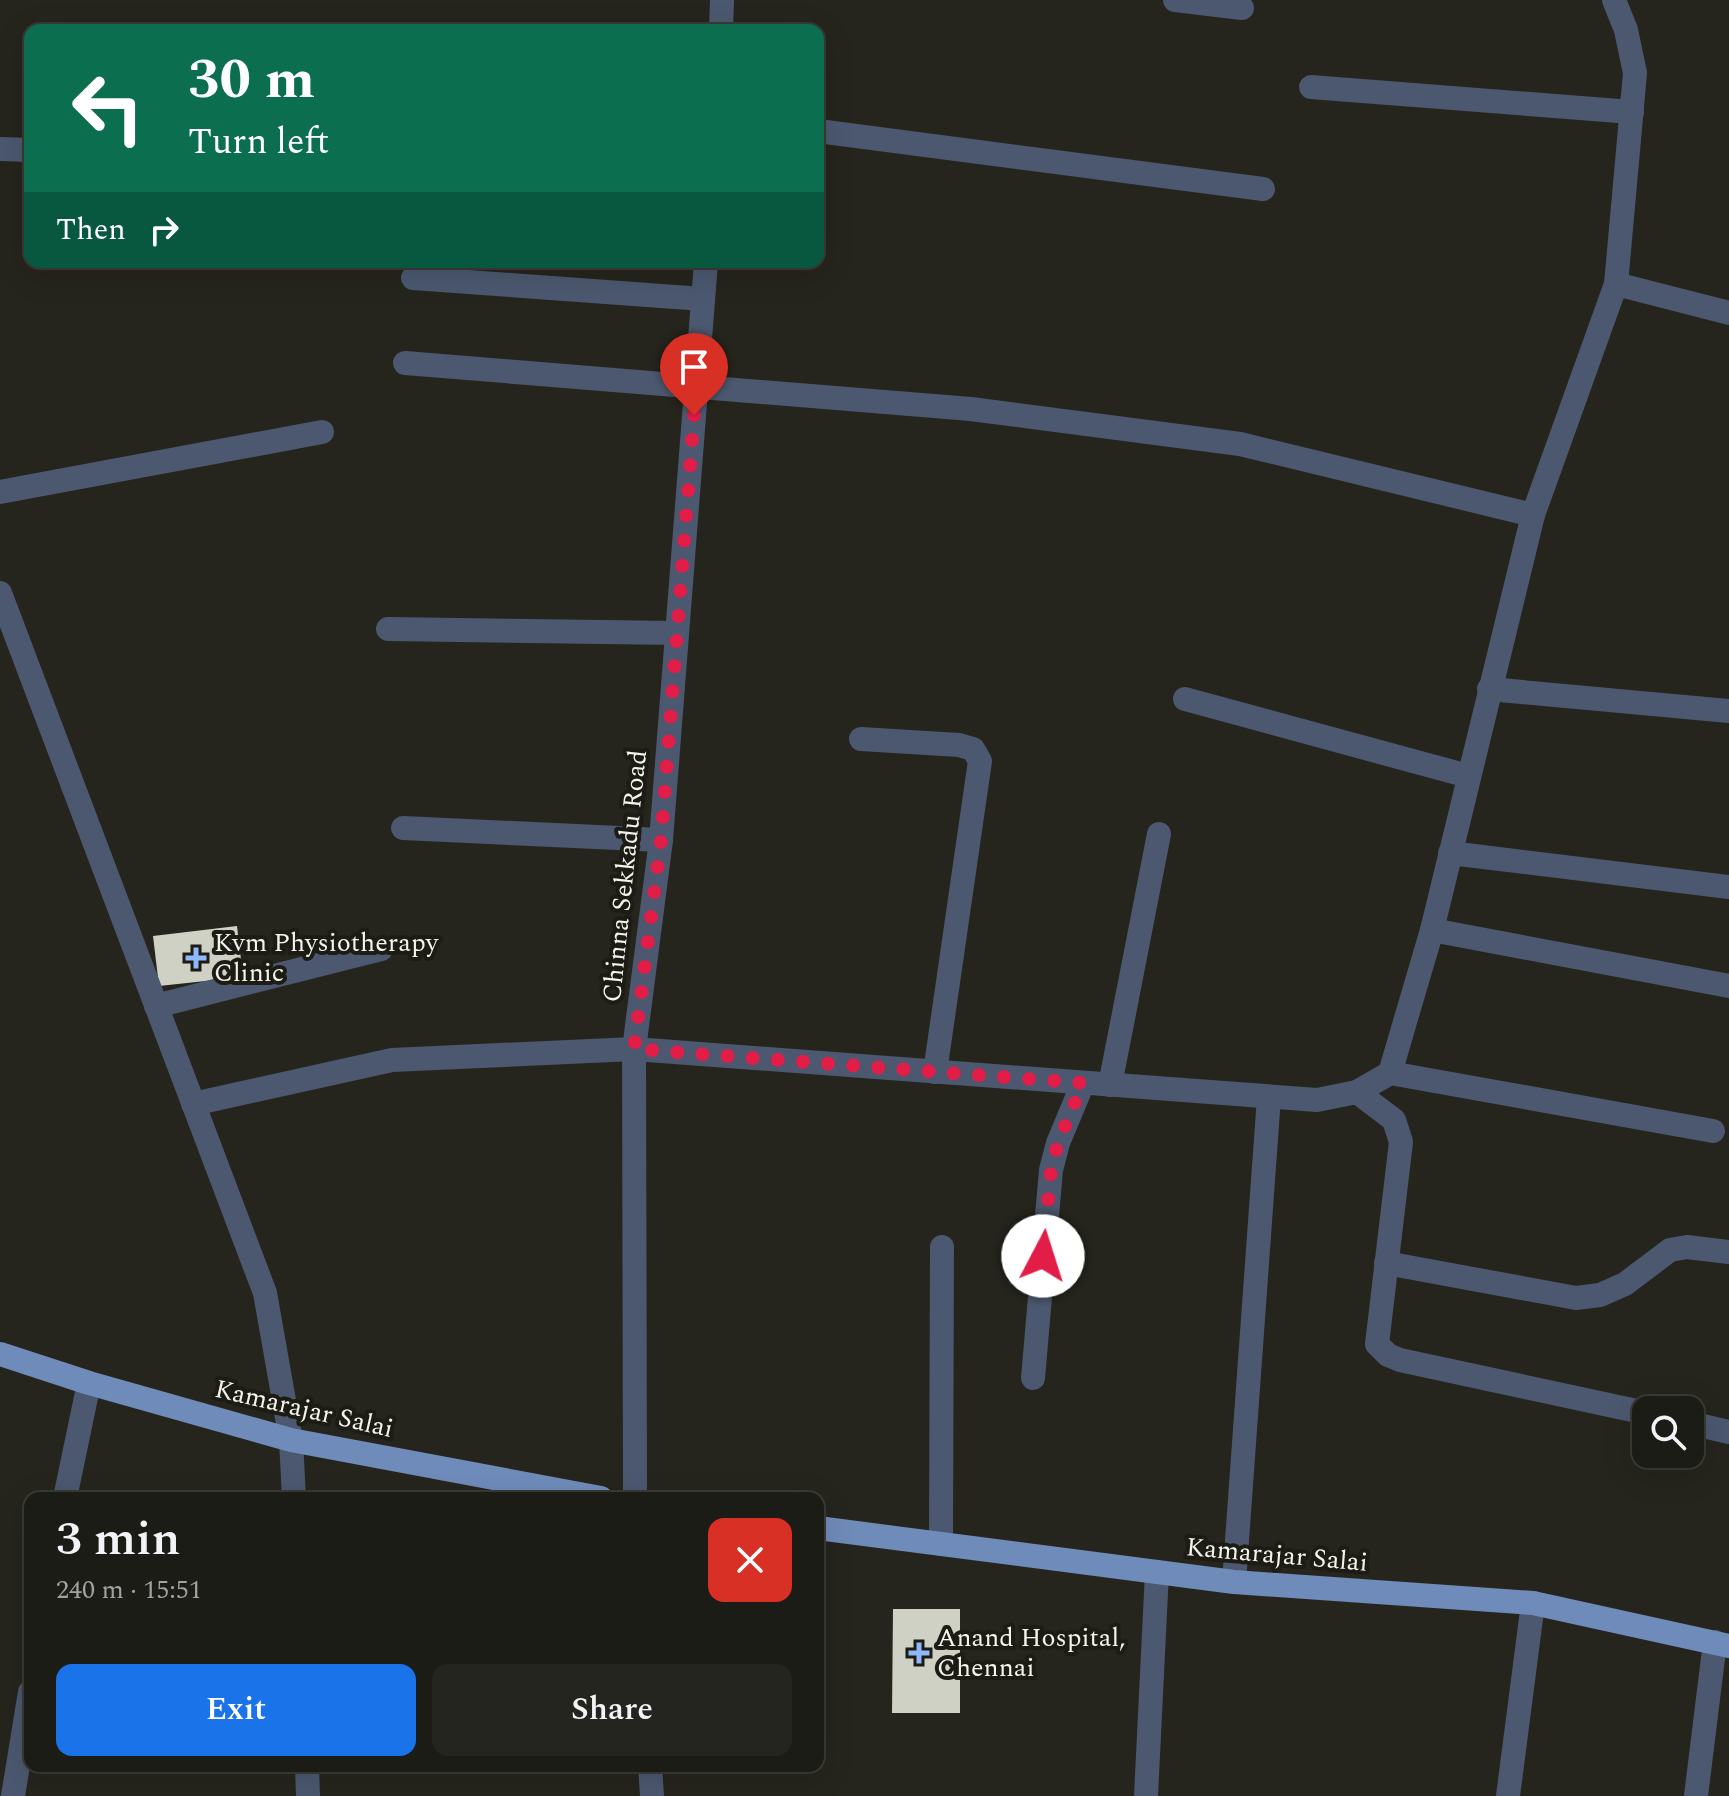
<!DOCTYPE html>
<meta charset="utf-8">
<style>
:root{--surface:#1c1c16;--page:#25251f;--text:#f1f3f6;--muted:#a0a1a1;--line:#3a3a35;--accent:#1a73e8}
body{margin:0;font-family:Spectral,serif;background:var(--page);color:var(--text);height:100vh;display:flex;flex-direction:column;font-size:30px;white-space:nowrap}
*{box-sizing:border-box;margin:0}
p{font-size:26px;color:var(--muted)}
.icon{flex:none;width:44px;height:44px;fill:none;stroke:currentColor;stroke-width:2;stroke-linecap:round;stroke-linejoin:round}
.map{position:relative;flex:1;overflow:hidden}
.panel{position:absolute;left:24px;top:1492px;width:800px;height:280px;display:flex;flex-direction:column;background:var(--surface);border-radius:16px;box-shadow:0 8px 32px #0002,0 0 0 2px var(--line)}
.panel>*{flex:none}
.hud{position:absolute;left:24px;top:24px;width:800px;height:244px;border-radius:16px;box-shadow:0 8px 32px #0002,0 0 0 2px var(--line);background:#0b6e4f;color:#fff;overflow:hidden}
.buttons{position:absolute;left:1632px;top:1396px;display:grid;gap:16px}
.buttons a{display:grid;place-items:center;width:72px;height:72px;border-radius:16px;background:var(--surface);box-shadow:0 8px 32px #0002,0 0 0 2px var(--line);font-size:40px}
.pin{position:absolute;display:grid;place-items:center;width:68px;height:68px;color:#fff;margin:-82px -34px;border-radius:50% 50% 50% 0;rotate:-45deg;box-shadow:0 0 8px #0007}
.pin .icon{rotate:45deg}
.me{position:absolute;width:88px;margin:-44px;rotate:5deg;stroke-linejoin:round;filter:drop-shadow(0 0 6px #0008)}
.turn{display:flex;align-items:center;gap:28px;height:168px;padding:0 32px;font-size:36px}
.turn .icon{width:104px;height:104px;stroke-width:2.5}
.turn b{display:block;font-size:56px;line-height:68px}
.then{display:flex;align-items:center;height:76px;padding:0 32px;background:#0003;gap:16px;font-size:30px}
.round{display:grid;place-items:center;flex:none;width:84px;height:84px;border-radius:16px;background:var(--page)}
.overview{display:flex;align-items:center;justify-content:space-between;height:136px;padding:0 32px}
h1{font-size:48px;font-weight:600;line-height:60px}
.primary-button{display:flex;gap:16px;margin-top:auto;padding:16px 32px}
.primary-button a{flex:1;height:92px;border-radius:16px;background:var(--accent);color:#fff;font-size:32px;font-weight:600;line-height:92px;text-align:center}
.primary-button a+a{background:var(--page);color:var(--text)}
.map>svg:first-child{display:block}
</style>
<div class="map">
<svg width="1729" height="1796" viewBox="0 0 1729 1796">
<rect width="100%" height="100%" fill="#25251d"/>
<g fill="#d0d1c5">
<polygon points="237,926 243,977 159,986 153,936"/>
<polygon points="893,1609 960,1609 960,1713 892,1713"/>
</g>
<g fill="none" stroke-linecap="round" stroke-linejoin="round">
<g stroke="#4b586f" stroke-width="24">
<polyline points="1175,0 1242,8"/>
<polyline points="721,30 722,0"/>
<polyline points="1311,87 1632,112"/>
<polyline points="818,131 1263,189"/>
<polyline points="0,149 30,150"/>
<polyline points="413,278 703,299"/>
<polyline points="1616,284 1729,313"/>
<polyline points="405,363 971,409 1240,444 1533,515"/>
<polyline points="0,492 322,432"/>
<polyline points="0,593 265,1293 291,1440 294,1498"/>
<polyline points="388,629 677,633"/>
<polyline points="1489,689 1729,711"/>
<polyline points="1185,699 1468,776"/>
<polyline points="861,739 959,745 973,749 980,761 935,1072"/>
<polyline points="403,828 661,840"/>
<polyline points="1450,853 1729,887"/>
<polyline points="1432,930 1729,986"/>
<polyline points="156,1006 381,949"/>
<polyline points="1390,1073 1713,1131"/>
<polyline points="1110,1085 1159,834"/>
<polyline points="1357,1092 1394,1120 1401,1142 1377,1344 1388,1355 1400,1360 1646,1413"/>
<polyline points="193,1104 392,1060 634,1049 1317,1100 1357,1092 1390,1073 1432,930 1533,515 1616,284 1635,73 1626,30 1614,0"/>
<polyline points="1386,1263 1576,1298 1600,1295 1625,1284 1670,1250 1687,1247 1729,1252"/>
<polyline points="1033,1378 1051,1170 1058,1143 1083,1083"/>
<polyline points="1690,1423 1729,1432"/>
<polyline points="65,1498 89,1383"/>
<polyline points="635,1498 634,1049 661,840 706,262"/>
<polyline points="941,1544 942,1247"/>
<polyline points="1234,1582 1269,1097"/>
<polyline points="307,1766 308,1796"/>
<polyline points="650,1766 652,1796"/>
<polyline points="13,1796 30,1692"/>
<polyline points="1146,1796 1157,1572"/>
<polyline points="1508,1796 1533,1603"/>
<polyline points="1696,1796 1715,1642"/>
</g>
<g stroke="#6f8bb9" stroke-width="24">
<polyline points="0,1354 89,1383 291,1440 601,1498"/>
<polyline points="818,1528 1234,1582 1533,1603 1729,1646"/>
</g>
</g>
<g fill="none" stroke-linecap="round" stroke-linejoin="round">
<polyline stroke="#e11d48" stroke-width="14" stroke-dasharray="0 25.2" points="694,415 661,840 634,1049 1083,1083 1058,1143 1051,1170 1043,1256"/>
</g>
<g fill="#8fb8fd" stroke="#1c1c14" stroke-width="3">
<path d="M192 946h8v8h8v8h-8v8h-8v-8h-8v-8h8z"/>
<path d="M915 1641h8v8h8v8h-8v8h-8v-8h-8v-8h8z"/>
</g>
<g text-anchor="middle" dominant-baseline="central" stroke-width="8" stroke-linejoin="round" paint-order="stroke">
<g font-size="26" fill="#f3f3ed" stroke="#1c1c14">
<text transform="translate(625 876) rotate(-84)">Chinna Sekkadu Road</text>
<text transform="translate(304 1409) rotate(13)">Kamarajar Salai</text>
<text transform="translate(1277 1555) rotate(5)">Kamarajar Salai</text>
</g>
<g font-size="26" fill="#f3f3ed" stroke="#1c1c14" text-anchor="start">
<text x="214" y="943">Kvm Physiotherapy<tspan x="214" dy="30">Clinic</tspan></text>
<text x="937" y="1638">Anand Hospital,<tspan x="937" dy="30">Chennai</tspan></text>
</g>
</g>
</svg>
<div class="buttons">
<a><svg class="icon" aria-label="search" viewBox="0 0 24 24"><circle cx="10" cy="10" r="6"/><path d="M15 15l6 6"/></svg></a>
</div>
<div class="pin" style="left:694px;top:415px;background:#d93025"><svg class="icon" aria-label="arrive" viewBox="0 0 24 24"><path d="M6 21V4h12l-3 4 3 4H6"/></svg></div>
<svg class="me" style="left:1043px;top:1256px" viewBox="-20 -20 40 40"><circle r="19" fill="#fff"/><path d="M0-13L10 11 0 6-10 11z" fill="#e11d48"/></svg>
<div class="hud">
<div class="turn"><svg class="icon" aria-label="left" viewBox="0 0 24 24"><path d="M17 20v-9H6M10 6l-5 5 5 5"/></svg><div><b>30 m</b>Turn left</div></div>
<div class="then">Then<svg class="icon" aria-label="right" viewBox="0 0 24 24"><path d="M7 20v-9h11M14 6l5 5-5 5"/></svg></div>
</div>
<section class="panel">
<div class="overview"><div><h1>3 min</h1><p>240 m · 15:51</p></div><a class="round" style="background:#d93025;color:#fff"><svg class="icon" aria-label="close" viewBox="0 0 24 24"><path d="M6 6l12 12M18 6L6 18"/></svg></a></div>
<div class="primary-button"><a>Exit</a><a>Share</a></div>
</section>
</div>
